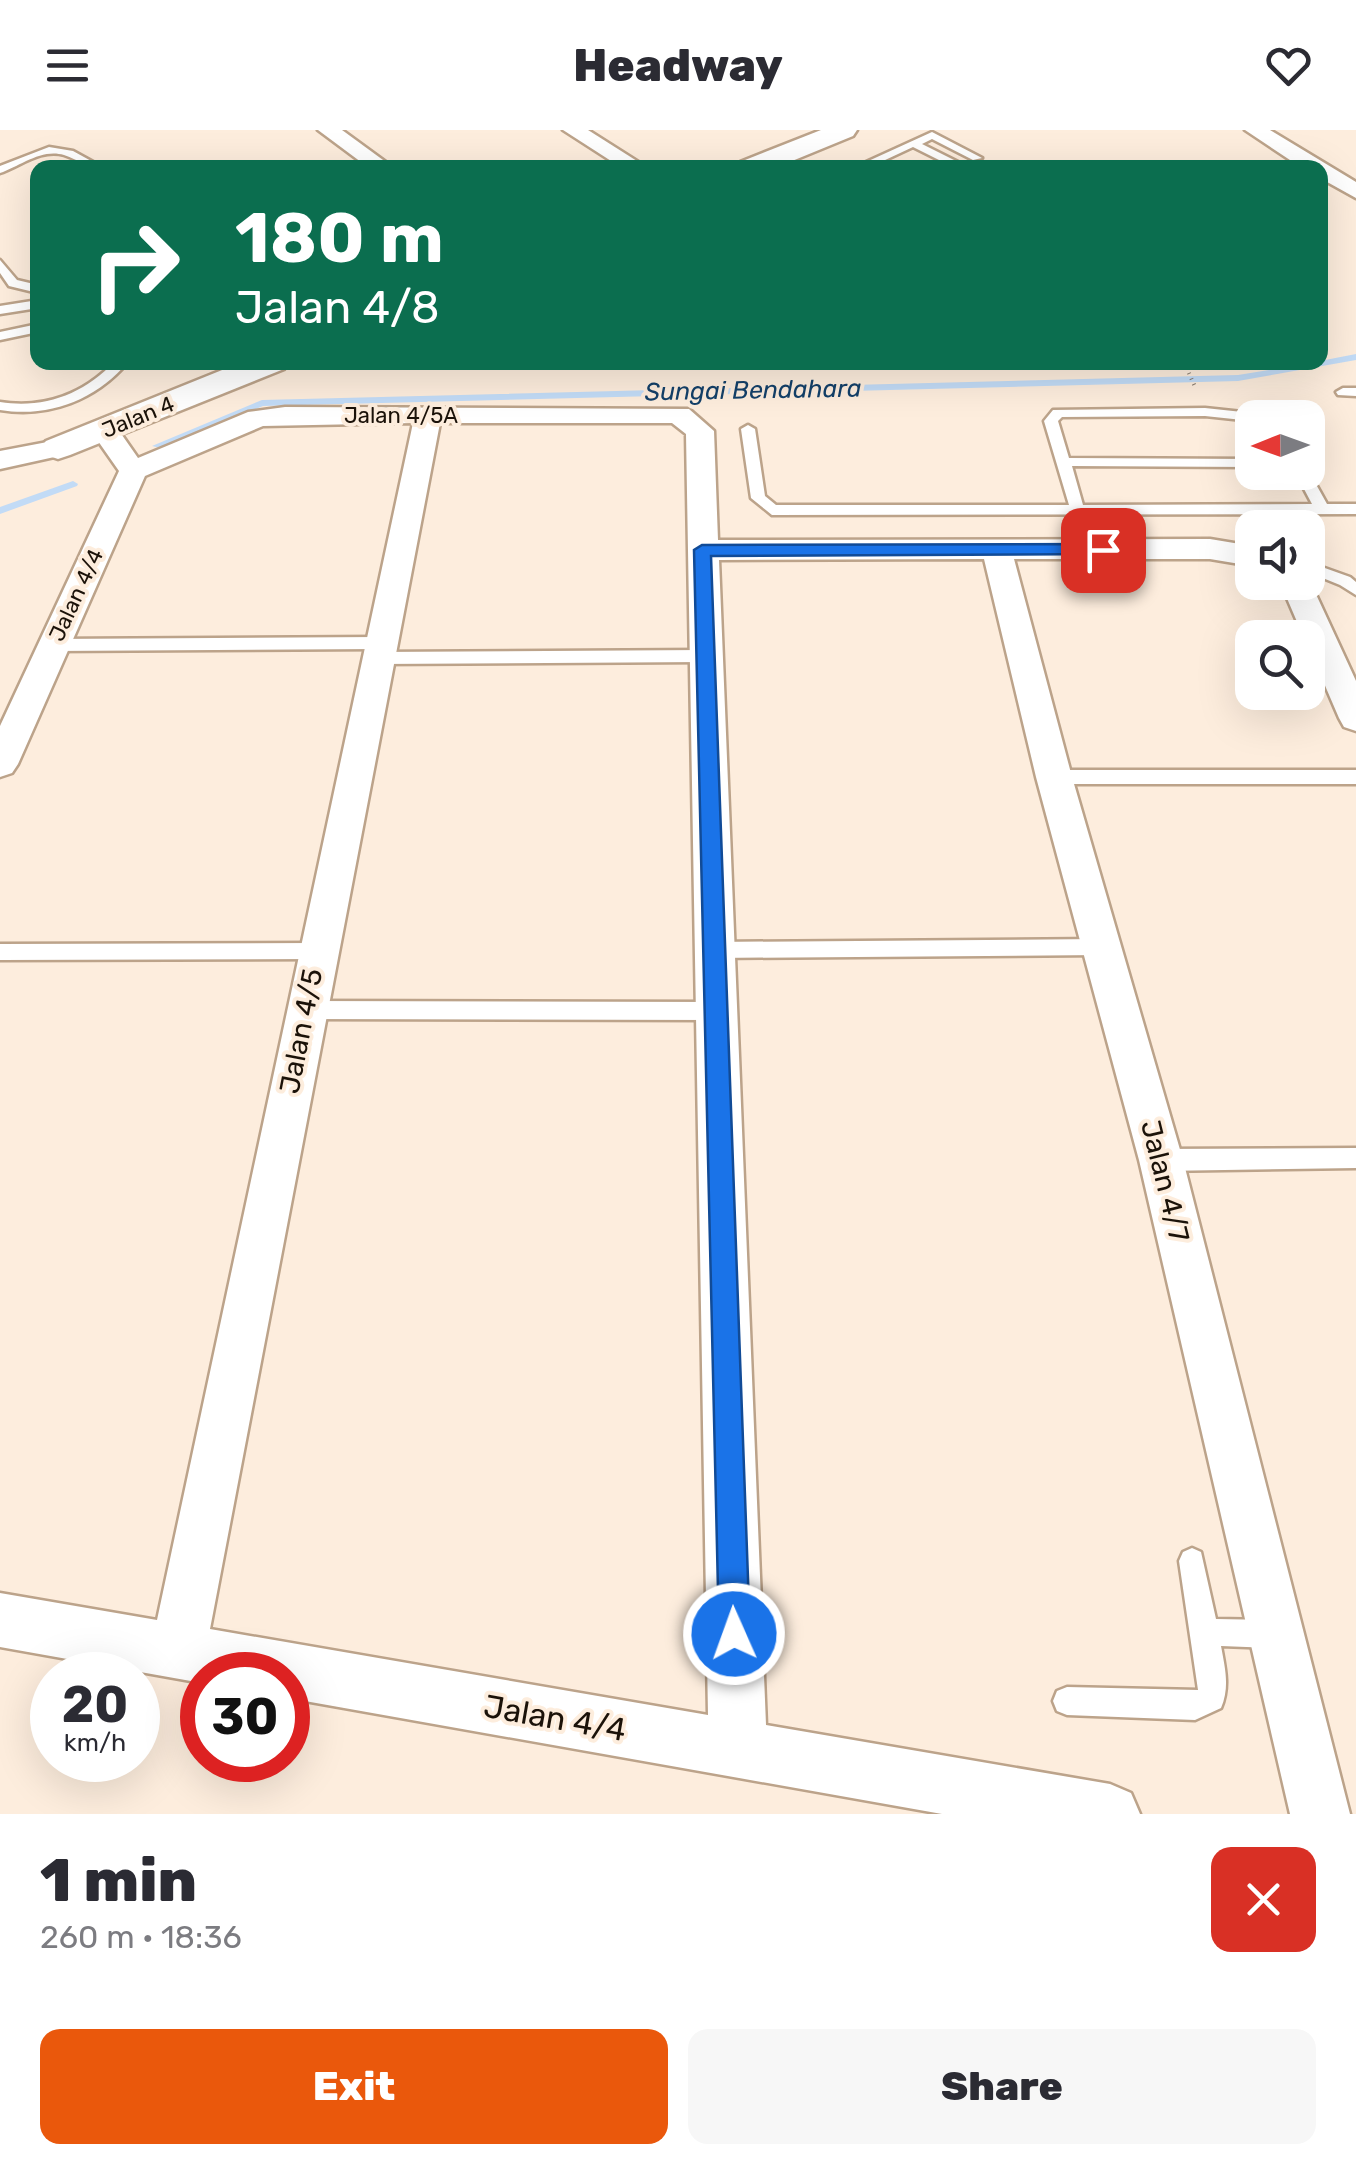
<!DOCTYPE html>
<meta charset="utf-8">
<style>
:root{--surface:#fff;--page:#f7f7f7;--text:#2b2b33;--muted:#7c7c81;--accent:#ea580c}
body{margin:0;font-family:Rubik,sans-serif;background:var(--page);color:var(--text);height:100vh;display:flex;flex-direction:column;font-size:38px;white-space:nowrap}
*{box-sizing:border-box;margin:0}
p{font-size:32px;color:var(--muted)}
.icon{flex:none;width:55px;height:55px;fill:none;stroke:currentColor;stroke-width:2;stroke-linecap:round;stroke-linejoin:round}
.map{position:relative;height:1684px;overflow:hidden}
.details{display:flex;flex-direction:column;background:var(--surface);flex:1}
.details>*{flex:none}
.banner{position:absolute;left:30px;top:30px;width:1298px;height:210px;border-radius:20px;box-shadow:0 10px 40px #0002;background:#0b6e4f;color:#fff;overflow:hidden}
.needle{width:65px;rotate:269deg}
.controls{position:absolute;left:1235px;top:270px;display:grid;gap:20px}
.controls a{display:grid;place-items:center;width:90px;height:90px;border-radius:20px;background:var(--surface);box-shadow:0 10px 40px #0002;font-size:50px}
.speed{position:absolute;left:30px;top:1522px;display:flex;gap:20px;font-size:50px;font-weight:700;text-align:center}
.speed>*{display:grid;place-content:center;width:130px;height:130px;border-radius:50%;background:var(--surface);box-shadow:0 10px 40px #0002;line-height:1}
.speed small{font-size:25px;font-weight:400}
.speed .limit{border:15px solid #d22;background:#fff;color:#111}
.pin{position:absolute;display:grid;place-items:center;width:85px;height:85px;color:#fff;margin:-42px;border-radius:20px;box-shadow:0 5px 15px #0006}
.me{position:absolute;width:110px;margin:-55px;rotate:358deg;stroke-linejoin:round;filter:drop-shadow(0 0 8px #0008)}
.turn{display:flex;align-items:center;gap:35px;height:210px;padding:0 40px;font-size:45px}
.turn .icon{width:130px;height:130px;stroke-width:2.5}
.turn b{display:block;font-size:70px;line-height:85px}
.round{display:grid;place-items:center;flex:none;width:105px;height:105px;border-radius:20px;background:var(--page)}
.headline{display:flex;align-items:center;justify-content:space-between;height:170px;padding:0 40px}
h1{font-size:60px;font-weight:800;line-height:75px}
.primary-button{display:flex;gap:20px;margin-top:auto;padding:20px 40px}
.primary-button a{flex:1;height:115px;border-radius:20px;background:var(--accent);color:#fff;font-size:40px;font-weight:800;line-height:115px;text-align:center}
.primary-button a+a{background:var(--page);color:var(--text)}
header{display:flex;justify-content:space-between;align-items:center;height:130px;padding:0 40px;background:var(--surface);font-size:45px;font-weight:800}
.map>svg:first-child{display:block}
</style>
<header><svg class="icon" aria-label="menu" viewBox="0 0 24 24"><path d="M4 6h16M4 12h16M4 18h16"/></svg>Headway<svg class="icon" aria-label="heart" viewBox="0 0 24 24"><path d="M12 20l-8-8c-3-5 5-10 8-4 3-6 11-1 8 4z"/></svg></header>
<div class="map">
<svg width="1356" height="1684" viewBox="0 0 1356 1684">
<rect width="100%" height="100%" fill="#fdeddd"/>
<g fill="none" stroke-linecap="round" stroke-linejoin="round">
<g fill="#c2dbf6" fill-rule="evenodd">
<polygon points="1356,224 1356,230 1238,251 263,276 160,318 152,316 262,270 1238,245 1320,232 1320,231"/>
<polygon points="73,351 78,354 77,356 0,384 0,377"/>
</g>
<g stroke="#bca38a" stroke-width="5">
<g id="service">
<polygon points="932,2 982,28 973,30 932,9 922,14 970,38 955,38 913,17 868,38 853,38"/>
<path d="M49,17L73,21L104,38C88,38 79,30 64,25C42,18 20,36 0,43V36Z"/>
<polygon points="0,130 17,150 38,155 38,163 9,156 0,143"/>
<polygon points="38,170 38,178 0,184 0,176"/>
<polygon points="38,194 38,202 0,210 0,202"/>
<path d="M114,232H128C96,270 49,288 0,280V272C44,279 84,264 114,232Z"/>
<polygon points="1343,258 1356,258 1356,266 1338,265 1336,262"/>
<polygon points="1205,278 1261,284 1267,288 1252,288 1252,291 1205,286 1062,287 1058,291 1069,328 1252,329 1252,337 1072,336 1083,375 1312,374 1295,342 1308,342 1308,340 1327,374 1356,374 1356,384 772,385 751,368 741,299 748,295 755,299 765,366 776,375 1069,375 1044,291 1053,280"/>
<polygon points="1308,432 1350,447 1356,452 1356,465 1340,455 1308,442"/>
<polygon points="379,507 387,513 379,519 52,521 44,515 52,509"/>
<polygon points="704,520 712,526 704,532 377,534 369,528 377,522"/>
<polygon points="1054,640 1356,640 1356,654 1054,654 1045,647"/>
<polygon points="1102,809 1109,811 1112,817 1109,823 1102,825 714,828 707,826 704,820 707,814 714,812"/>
<polygon points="317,813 324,815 327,821 324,827 317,829 0,830 0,814"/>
<polygon points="305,871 715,872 722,875 725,881 722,887 715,890 305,889 298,886 295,880 298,874"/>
<polygon points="1356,1018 1356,1038 1161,1041 1153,1037 1150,1030 1153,1023 1161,1019"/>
<path d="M1192,1418L1201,1422L1216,1489L1273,1490L1283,1494L1287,1504L1283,1514L1273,1518L1221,1516C1225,1538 1230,1557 1221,1578L1195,1590L1067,1585L1057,1581L1053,1571L1057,1561L1067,1557L1198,1560L1179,1431L1183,1422Z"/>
</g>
</g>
<g stroke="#bca38a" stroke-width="5">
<g id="minor">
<polygon points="318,0 342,0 394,38 369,38"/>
<polygon points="563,0 588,0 648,38 622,38"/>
<polygon points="1245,0 1270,0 1356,52 1356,68 1320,48 1320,38 1302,38"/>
<path d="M285,277L689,279L714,301L718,410L1210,409L1252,416V436L1210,429H1014L1072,647L1183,1030L1350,1684H1290L1139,1030L1036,647L984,429L719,430L766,1595L1110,1654L1131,1663L1140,1684H942L288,1568V1545H202V1553L0,1517V1463L157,1490L413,293L263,296L145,346L18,634L12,643L0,647V596L119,341L91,301L95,295H115L138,328L248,282ZM440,293H672L686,304L708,1585L210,1499Z"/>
<polygon points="58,310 72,318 68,324 0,339 0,321"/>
<polygon points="1308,447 1356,551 1356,601 1344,597 1339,588 1308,516 1308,508 1304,508 1280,452 1308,452"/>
</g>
</g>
<g stroke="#bca38a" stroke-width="5">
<g id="tertiary">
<polygon points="821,0 857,0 853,6 775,38 737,38 740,32"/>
<polygon points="242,232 288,232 284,239 70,325 58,329 46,325 40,318 46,311"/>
</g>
</g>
<polyline stroke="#897d70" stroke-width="4" stroke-dasharray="1 5" stroke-linecap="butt" points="1184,232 1196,259"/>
<use href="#service" fill="#fff" fill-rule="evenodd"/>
<use href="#minor" fill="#fff" fill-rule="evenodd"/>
<use href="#tertiary" fill="#fff" fill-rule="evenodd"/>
</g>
<polygon fill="#1a73e8" stroke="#114b97" stroke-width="2.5" points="1103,414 1112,420 1109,424 711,426 750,1504 746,1516 734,1520 723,1516 719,1504 694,420 702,415"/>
<g text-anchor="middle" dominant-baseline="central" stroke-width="8" stroke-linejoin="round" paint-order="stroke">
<g font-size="22" fill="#1b1209" stroke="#fdeddd">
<text x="401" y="285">Jalan 4/5A</text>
<text transform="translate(138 287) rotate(-22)">Jalan 4</text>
<text transform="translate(76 465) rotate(-65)">Jalan 4/4</text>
</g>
<g font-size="25" font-style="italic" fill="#134069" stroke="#fdeddd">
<text transform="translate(753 260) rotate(-1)">Sungai Bendahara</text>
</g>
<g font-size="28" fill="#1b1209" stroke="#fdeddd">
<text transform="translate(301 901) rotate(-79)">Jalan 4/5</text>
<text transform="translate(1165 1051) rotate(76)">Jalan 4/7</text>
</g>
<g font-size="32" fill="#1b1209" stroke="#fdeddd">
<text transform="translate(555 1588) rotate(10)">Jalan 4/4</text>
</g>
</g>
</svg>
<div class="controls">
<a><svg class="needle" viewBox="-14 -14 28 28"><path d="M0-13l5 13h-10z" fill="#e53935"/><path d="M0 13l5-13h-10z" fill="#7c7c81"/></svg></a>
<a><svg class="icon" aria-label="sound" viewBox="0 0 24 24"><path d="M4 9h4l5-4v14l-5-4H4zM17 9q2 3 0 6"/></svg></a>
<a><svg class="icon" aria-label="search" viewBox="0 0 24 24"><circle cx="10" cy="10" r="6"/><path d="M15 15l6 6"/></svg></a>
</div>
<div class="speed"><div>20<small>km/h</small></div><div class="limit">30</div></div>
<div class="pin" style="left:1103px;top:420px;background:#d93025"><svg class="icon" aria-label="arrive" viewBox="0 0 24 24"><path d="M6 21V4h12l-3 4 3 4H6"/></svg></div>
<svg class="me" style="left:734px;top:1504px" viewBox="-20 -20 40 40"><circle r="17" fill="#1a73e8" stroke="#fff" stroke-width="3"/><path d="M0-11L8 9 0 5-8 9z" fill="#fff"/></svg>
<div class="banner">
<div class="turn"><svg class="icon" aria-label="right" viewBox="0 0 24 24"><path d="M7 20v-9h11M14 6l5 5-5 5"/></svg><div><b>180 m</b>Jalan 4/8</div></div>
</div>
</div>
<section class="details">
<div class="headline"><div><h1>1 min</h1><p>260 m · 18:36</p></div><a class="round" style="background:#d93025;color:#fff"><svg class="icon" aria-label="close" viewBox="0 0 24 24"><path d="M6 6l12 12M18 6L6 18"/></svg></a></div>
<div class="primary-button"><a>Exit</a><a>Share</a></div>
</section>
